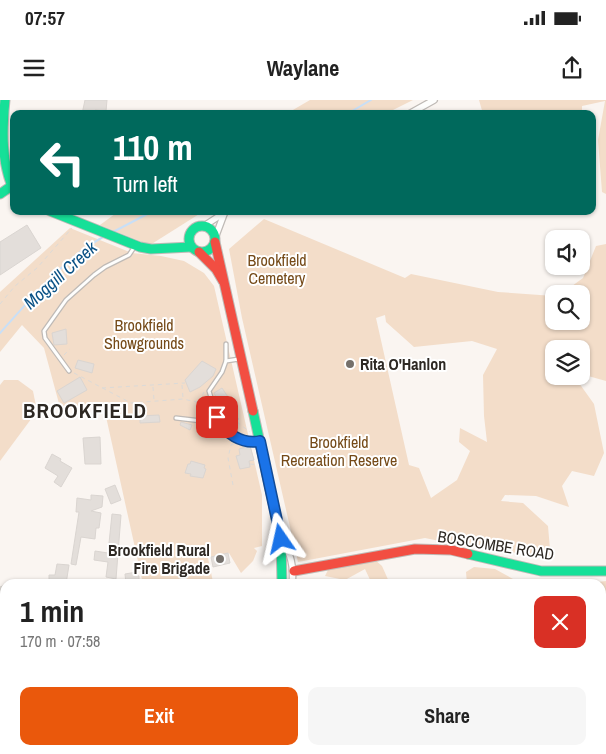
<!DOCTYPE html>
<meta charset="utf-8">
<style>
:root{--surface:#fff;--page:#f6f6f6;--text:#222;--muted:#767676;--accent:#ea580c}
body{margin:0;font-family:"Archivo Narrow",sans-serif;background:var(--page);color:var(--text);height:100vh;display:flex;flex-direction:column;font-size:19px;white-space:nowrap}
*{box-sizing:border-box;margin:0}
p{font-size:16px;color:var(--muted)}
.icon{flex:none;width:28px;height:28px;fill:none;stroke:currentColor;stroke-width:2;stroke-linecap:round;stroke-linejoin:round}
.map{position:relative;flex:1;overflow:hidden}
.drawer{position:absolute;left:0px;top:479px;width:606px;height:176px;display:flex;flex-direction:column;background:var(--surface);border-radius:15px 15px 0 0;box-shadow:0 1px 4px #0004}
.drawer>*{flex:none}
.banner{position:absolute;left:10px;top:10px;width:586px;height:105px;border-radius:10px;box-shadow:0 1px 4px #0004;background:#00695c;color:#fff;overflow:hidden}
.controls{position:absolute;left:545px;top:130px;display:grid;gap:10px}
.controls a{display:grid;place-items:center;width:45px;height:45px;border-radius:10px;background:var(--surface);box-shadow:0 1px 4px #0004;font-size:25px}
.pin{position:absolute;display:grid;place-items:center;width:42px;height:42px;color:#fff;margin:-21px;border-radius:10px;box-shadow:0 2px 8px #0006}
.me{position:absolute;width:55px;margin:-28px;rotate:349deg;stroke-linejoin:round;filter:drop-shadow(0 0 4px #0008)}
.turn{display:flex;align-items:center;gap:18px;height:105px;padding:0 20px;font-size:22px}
.turn .icon{width:65px;height:65px;stroke-width:2.5}
.turn b{display:block;font-size:35px;line-height:42px}
.round{display:grid;place-items:center;flex:none;width:52px;height:52px;border-radius:10px;background:var(--page)}
.summary{display:flex;align-items:center;justify-content:space-between;height:85px;padding:0 20px}
h1{font-size:30px;font-weight:700;line-height:38px}
.cta{display:flex;gap:10px;margin-top:auto;padding:10px 20px}
.cta a{flex:1;height:58px;border-radius:10px;background:var(--accent);color:#fff;font-size:20px;font-weight:700;line-height:58px;text-align:center}
.cta a+a{background:var(--page);color:var(--text)}
.status{display:flex;justify-content:space-between;align-items:center;height:35px;padding:0 25px;background:var(--surface);direction:ltr}
.status svg{height:14px;fill:currentColor}
header{display:flex;justify-content:space-between;align-items:center;height:65px;padding:0 20px;background:var(--surface);font-size:22px;font-weight:700}
.map>svg:first-child{display:block}
</style>
<div class="status"><b>07:57</b><svg viewBox="0 0 49 12"><path d="M0 12V9h3v3zM5 12V6h3v6zM10 12V3h3v9zM15 12V0h3v12zM26 1h20v11H26zM47 4h2v5h-2z"/></svg></div>
<header><svg class="icon" aria-label="menu" viewBox="0 0 24 24"><path d="M4 6h16M4 12h16M4 18h16"/></svg>Waylane<svg class="icon" aria-label="share" viewBox="0 0 24 24"><path d="M12 15V3M7 8l5-5 5 5M5 13v7h14v-7"/></svg></header>
<div class="map">
<svg width="606" height="654" viewBox="0 0 606 654">
<rect width="100%" height="100%" fill="#faf5f1"/>
<g fill="#f3ddc9" fill-rule="evenodd">
<polygon points="310,0 413,0 385,14 286,14"/>
<polygon points="479,0 606,0 606,94 602,92 598,40 605,1 582,6 582,14 483,14"/>
<polygon points="119,111 204,111 150,145 100,125"/>
<path d="M264,119L405,178L411,174L498,192L554,196V221H581V194H561L583,178L596,146L606,144V281L581,274V249H554V276H574L594,304L604,353L594,376L572,371L562,386L569,407L536,396L505,395L501,401L523,403L548,426L551,461L537,456L454,444L425,438L298,462L242,218L229,149ZM385,215L386,222L414,247L472,241L497,249L483,275L484,316L487,342L460,328L459,342L470,351L457,380L431,398L419,368L409,365L376,218Z"/>
<polygon points="70,128 132,153 161,156 184,161 204,173 214,186 262,395 262,446 254,448 257,451 253,461 241,473 229,453 208,458 213,482 143,484 103,303 61,311 44,248 22,225 0,252 0,192"/>
<polygon points="4,280 18,280 33,291 37,311 0,361 0,285"/>
<polygon points="374,459 382,466 390,484 372,484 365,469 345,480 325,476 329,468"/>
<polygon points="474,467 495,469 513,479 514,484 467,484 466,472"/>
<polygon points="606,481 606,654 384,654 384,650 601,650 601,484 582,484"/>
<polygon points="295,650 324,650 320,654 295,654"/>
</g>
<g fill="none" stroke-linecap="round" stroke-linejoin="round">
<g stroke="#c8dff7" stroke-width="2">
<polyline points="347,14 371,0"/>
<polyline points="113,132 153,111"/>
<path d="M0,233C30,200 65,157 105,136"/>
</g>
</g>
<g fill="#e3deda" stroke="#dad5d1">
<polygon points="85,0 107,0 106,11 95,10 94,14 82,14"/>
<polygon points="27,125 41,148 0,175 0,142"/>
<polygon points="66,229 67,244 54,245 52,233"/>
<polygon points="78,260 94,264 92,273 75,268"/>
<polygon points="202,261 216,269 213,276 200,287 190,292 185,280"/>
<polygon points="80,277 87,290 64,303 57,291"/>
<polygon points="222,288 228,297 219,302 214,293"/>
<polygon points="223,302 239,319 230,327 222,318 217,307"/>
<polygon points="159,315 160,322 140,323 140,316"/>
<polygon points="181,322 192,325 190,330 180,325"/>
<polygon points="100,337 101,364 85,364 83,338"/>
<polygon points="250,346 254,360 249,361 250,367 240,369 236,356 240,355 239,349"/>
<polygon points="52,354 61,359 60,361 72,368 61,387 54,382 58,376 45,368"/>
<polygon points="191,361 205,365 204,368 206,369 203,378 190,376 191,374 185,373 188,364 190,364"/>
<polygon points="115,385 121,400 111,404 105,389"/>
<polygon points="91,395 103,396 102,407 91,411 101,413 99,428 96,428 95,439 81,437 76,465 71,464 79,412 76,412 77,398 91,400"/>
<polygon points="112,414 121,415 116,479 106,477 108,462 94,460 95,451 108,453"/>
<polygon points="228,453 230,463 213,467 211,457"/>
<polygon points="57,464 69,465 66,484 49,484 49,475 55,475"/>
<polygon points="137,472 138,476 139,476 139,484 126,484 125,474"/>
<polygon points="5,485 5,503 3,504 0,487"/>
</g>
<g fill="none" stroke-linecap="round" stroke-linejoin="round">
<g stroke="#bfbab6" stroke-width="5.5">
<g id="lane">
<path d="M239,259L226,261L222,272L209,291C216,313 216,327 238,338C245,341 250,343 258,341"/>
<polyline points="226,261 226,244"/>
<polyline points="69,271 45,238 44,231 66,200 94,175 105,167 129,155 135,146"/>
<polyline points="176,318 219,323"/>
</g>
</g>
<g stroke="#bfbab6" stroke-width="8">
<g id="street">
<polyline points="409,14 434,0"/>
<polyline points="204,126 227,111"/>
<polyline points="215,138 224,114"/>
<path d="M282,441C291,453 294,468 292,484"/>
<polyline points="272,484 283,482"/>
<polyline points="0,535 5,534"/>
</g>
</g>
<g stroke="#bfbab6" stroke-width="11">
<g id="fast">
<path d="M5,0C2,31 1,62 14,91"/>
<polyline points="0,94 10,87"/>
<polyline points="50,111 140,147 151,149 191,147"/>
<circle cx="202" cy="139" r="13"/>
<polyline points="253,311 281,439 282,484"/>
<polyline points="468,454 541,471 606,471"/>
<polyline points="281,650 282,654"/>
</g>
</g>
<g stroke="#bfbab6" stroke-width="11">
<g id="jam">
<polyline points="215,142 253,311"/>
<polyline points="199,152 216,169 223,181"/>
<polyline points="294,471 415,449 451,450 468,454"/>
</g>
</g>
<g stroke="#dbdad8" stroke-width="1" stroke-dasharray="4 4" stroke-linecap="butt">
<polyline points="0,204 15,186 37,168 72,128"/>
<polyline points="64,255 70,249"/>
<polyline points="74,273 131,303 183,299 197,302 208,307"/>
<polyline points="182,285 183,298"/>
<polyline points="153,287 154,300"/>
<polyline points="102,288 185,283"/>
<polyline points="199,302 204,292"/>
<polyline points="237,322 250,332"/>
<polyline points="250,364 258,365"/>
<polyline points="233,385 228,358 231,345 236,343"/>
<polyline points="0,527 5,527"/>
</g>
<use href="#lane" stroke="#fefefd" stroke-width="3"/>
<use href="#street" stroke="#fefefd" stroke-width="5.5"/>
<use href="#fast" stroke="#16e098" stroke-width="9"/>
<use href="#jam" stroke="#f24e42" stroke-width="9"/>
</g>
<g fill="none" stroke-linecap="round" stroke-linejoin="round">
<g stroke="#114b97" stroke-width="12">
<path id="route" d="M217,317C223,333 243,345 260,341L281,439"/>
</g>
<use href="#route" stroke="#1a73e8" stroke-width="9"/>
</g>
<g fill="#75706b" stroke="#fff" stroke-width="2">
<circle cx="350" cy="264" r="5"/>
<circle cx="220" cy="459" r="5"/>
</g>
<g text-anchor="middle" dominant-baseline="central" stroke-width="4" stroke-linejoin="round" paint-order="stroke">
<g font-size="16" fill="#754a18" stroke="#fff">
<text x="277" y="160">Brookfield<tspan x="277" dy="18">Cemetery</tspan></text>
<text x="144" y="225">Brookfield<tspan x="144" dy="18">Showgrounds</tspan></text>
<text x="339" y="342">Brookfield<tspan x="339" dy="18">Recreation Reserve</tspan></text>
</g>
<g font-size="16" font-weight="bold" fill="#2d2823" stroke="#fff" text-anchor="start">
<text x="360" y="264">Rita O'Hanlon</text>
<text x="210" y="450" text-anchor="end">Brookfield Rural<tspan x="210" dy="18">Fire Brigade</tspan></text>
</g>
<g font-size="16" fill="#2d2823" stroke="#fff">
<text transform="translate(496 445) rotate(9)">BOSCOMBE ROAD</text>
</g>
<g font-size="18" font-style="italic" fill="#0b5286" stroke="#fff">
<text transform="translate(60 175) rotate(-42)">Moggill Creek</text>
</g>
<g font-size="21" font-weight="bold" letter-spacing="1" fill="#2d2823" stroke="#fff">
<text x="85" y="310">BROOKFIELD</text>
</g>
</g>
</svg>
<div class="controls">
<a><svg class="icon" aria-label="sound" viewBox="0 0 24 24"><path d="M4 9h4l5-4v14l-5-4H4zM17 9q2 3 0 6"/></svg></a>
<a><svg class="icon" aria-label="search" viewBox="0 0 24 24"><circle cx="10" cy="10" r="6"/><path d="M15 15l6 6"/></svg></a>
<a><svg class="icon" aria-label="layers" viewBox="0 0 24 24"><path d="M12 4l9 5-9 5-9-5zM3 14l9 5 9-5"/></svg></a>
</div>
<div class="pin" style="left:217px;top:317px;background:#d93025"><svg class="icon" aria-label="arrive" viewBox="0 0 24 24"><path d="M6 21V4h12l-3 4 3 4H6"/></svg></div>
<svg class="me" style="left:281px;top:439px" viewBox="-20 -20 40 40"><path d="M0-17L14 15 0 8-14 15z" fill="#1a73e8" stroke="#fff" stroke-width="4"/></svg>
<div class="banner">
<div class="turn"><svg class="icon" aria-label="left" viewBox="0 0 24 24"><path d="M17 20v-9H6M10 6l-5 5 5 5"/></svg><div><b>110 m</b>Turn left</div></div>
</div>
<section class="drawer">
<div class="summary"><div><h1>1 min</h1><p>170 m · 07:58</p></div><a class="round" style="background:#d93025;color:#fff"><svg class="icon" aria-label="close" viewBox="0 0 24 24"><path d="M6 6l12 12M18 6L6 18"/></svg></a></div>
<div class="cta"><a>Exit</a><a>Share</a></div>
</section>
</div>
